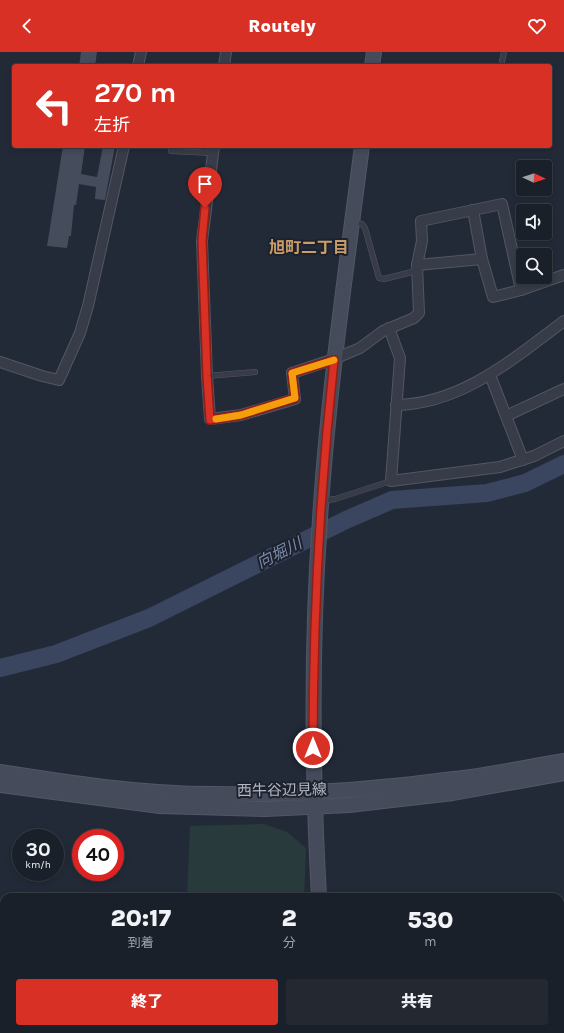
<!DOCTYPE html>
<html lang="ja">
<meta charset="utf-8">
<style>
:root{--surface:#1a2029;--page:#232831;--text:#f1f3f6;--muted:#9fa3a8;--line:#383e46;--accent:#d93025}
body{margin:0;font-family:Karla,"Noto Sans JP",sans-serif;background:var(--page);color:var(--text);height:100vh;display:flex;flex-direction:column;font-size:15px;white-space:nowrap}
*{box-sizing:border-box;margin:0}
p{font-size:13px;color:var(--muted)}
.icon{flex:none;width:22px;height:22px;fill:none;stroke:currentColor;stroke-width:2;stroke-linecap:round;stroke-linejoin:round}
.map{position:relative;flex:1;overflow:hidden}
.side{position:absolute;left:0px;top:841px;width:564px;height:140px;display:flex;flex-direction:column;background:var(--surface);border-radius:12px 12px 0 0;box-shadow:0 2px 6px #0003,0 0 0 1px var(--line)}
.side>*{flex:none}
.hud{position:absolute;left:12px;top:12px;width:540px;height:84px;border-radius:4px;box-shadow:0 2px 6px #0003,0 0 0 1px var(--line);background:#d93025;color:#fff;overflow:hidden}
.needle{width:26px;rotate:93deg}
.fabs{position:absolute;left:516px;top:108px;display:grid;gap:8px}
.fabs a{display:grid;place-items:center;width:36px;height:36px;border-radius:4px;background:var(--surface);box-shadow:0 2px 6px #0003,0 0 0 1px var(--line);font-size:20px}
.speed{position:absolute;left:12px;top:777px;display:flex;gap:8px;font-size:20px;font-weight:700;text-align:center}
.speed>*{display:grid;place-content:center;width:52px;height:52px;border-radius:50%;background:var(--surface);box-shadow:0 2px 6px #0003,0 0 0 1px var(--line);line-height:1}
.speed small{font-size:10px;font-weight:400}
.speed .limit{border:6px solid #d22;background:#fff;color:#111}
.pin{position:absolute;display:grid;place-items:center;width:34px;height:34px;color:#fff;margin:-41px -17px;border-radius:50% 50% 50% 0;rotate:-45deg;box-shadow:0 0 4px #0007}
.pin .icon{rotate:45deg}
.me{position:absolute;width:44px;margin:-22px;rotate:0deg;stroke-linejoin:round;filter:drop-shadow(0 0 3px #0008)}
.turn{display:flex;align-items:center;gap:14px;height:84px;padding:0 16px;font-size:18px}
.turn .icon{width:52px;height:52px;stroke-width:2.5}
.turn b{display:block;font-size:28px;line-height:34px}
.eta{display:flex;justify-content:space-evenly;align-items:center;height:68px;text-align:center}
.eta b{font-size:24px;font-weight:800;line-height:28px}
.button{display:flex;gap:8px;margin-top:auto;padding:8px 16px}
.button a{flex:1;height:46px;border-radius:4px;background:var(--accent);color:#fff;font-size:16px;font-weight:800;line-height:46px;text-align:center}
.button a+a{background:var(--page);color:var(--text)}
header{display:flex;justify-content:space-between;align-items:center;height:52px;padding:0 16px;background:var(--accent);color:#fff;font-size:18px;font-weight:800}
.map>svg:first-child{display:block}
</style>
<header><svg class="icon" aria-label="back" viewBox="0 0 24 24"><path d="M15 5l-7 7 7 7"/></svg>Routely<svg class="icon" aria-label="heart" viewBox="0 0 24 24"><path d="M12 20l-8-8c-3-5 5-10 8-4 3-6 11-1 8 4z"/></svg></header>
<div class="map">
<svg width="564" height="981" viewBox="0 0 564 981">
<rect width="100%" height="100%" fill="#232a37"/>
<polygon fill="#293a3c" points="264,772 287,780 306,796 304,845 187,845 190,774"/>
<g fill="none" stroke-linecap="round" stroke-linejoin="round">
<polyline stroke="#3a455f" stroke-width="18" points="0,616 56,602 149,566 346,468 392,448 487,441 525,431 564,412"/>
</g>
<g fill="#454c5c">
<polygon points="81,0 97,0 95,14 79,14"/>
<polygon points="63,94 85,94 81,122 97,125 103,94 115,94 105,148 95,147 96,135 79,132 76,153 74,153 71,184 69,184 67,196 47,194"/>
</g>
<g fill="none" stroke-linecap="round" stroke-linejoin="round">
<g stroke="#525763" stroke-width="6">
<g id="lane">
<polyline points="501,14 504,0"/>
<polyline points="171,99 213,101"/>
<polyline points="353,170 362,172 365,176 379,226 384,227 412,220 415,215"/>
<polyline points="207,324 255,320"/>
<polyline points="322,449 335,447 391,429"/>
</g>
</g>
<g stroke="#525763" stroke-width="12">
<g id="street">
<polyline points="138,14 141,0"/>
<polyline points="224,14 226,0"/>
<polyline points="214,94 202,189 207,324 210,367 241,363 295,347 292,321 334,307 360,296 383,279 414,266 419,261 417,213 422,189 421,169 502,152 521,238"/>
<polyline points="473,158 482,207 493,245 521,238 564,223"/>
<polyline points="417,213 482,207"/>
<polyline points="389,276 400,306 391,429 500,415 534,404 564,389"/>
<polyline points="0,310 42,324 59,328 80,281 88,254 124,94"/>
<polyline points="490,323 523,408"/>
<path d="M396,353C462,352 514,306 564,269"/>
<polyline points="506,364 564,337"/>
<polyline points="560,932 564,930"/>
<polyline points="507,981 508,977"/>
</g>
</g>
<g stroke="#525763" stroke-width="16">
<g id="secondary">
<polyline points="372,14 374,0"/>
<path d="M0,720C70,731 142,742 213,742C293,743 374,738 454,727C491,723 527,715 564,709"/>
<polyline points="0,733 160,754 265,757 349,753 453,741 564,721"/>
<path d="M319,845C312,719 311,593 320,467C328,342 346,218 362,94"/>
<polyline points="326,977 326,981"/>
</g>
</g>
<use href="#lane" stroke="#373c48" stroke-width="5"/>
<use href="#street" stroke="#373c48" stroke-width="10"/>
<use href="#secondary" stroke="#454b5a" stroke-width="14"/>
</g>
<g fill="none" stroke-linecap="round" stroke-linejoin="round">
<g stroke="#8d1f18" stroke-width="10">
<path id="route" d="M205,156L202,189L207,324L210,368L241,363L295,346L292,321L334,308C320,437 313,566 313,696"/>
</g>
<use href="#route" stroke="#d93025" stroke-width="7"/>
<polyline stroke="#f59e0b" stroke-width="7" points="216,367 241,363 295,346 292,321 334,308"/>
</g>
<g text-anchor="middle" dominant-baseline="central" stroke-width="4" stroke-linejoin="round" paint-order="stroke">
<g font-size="15" fill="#b2b7c4" stroke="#1c212d">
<text transform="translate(282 738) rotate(-1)">西牛谷辺見線</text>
</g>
<g font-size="16" font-weight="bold" fill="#c99d67" stroke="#1c212d">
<text x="309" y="195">旭町二丁目</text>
</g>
<g font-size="16" font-style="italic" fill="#7c8aaa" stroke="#1c212d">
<text transform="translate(279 501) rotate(-27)">向堀川</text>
</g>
</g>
</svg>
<div class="fabs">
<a><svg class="needle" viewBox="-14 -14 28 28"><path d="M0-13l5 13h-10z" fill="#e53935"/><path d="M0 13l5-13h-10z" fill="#9fa3a8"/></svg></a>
<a><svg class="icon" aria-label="sound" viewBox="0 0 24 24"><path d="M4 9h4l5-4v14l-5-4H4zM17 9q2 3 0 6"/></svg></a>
<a><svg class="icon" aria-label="search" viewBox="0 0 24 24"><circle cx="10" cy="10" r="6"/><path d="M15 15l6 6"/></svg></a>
</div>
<div class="speed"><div>30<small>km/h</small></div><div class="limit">40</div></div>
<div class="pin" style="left:205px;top:156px;background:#d93025"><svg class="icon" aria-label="arrive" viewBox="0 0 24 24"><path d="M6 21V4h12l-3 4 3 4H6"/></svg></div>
<svg class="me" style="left:313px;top:696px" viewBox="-20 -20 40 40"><circle r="17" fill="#d93025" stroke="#fff" stroke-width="3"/><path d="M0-11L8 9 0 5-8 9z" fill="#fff"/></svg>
<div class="hud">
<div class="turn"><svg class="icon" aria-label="left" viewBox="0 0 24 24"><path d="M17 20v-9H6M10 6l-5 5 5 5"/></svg><div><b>270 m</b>左折</div></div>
</div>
<section class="side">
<div class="eta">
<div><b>20:17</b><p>到着</p></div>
<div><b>2</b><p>分</p></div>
<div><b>530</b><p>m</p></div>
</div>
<div class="button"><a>終了</a><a>共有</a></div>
</section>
</div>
